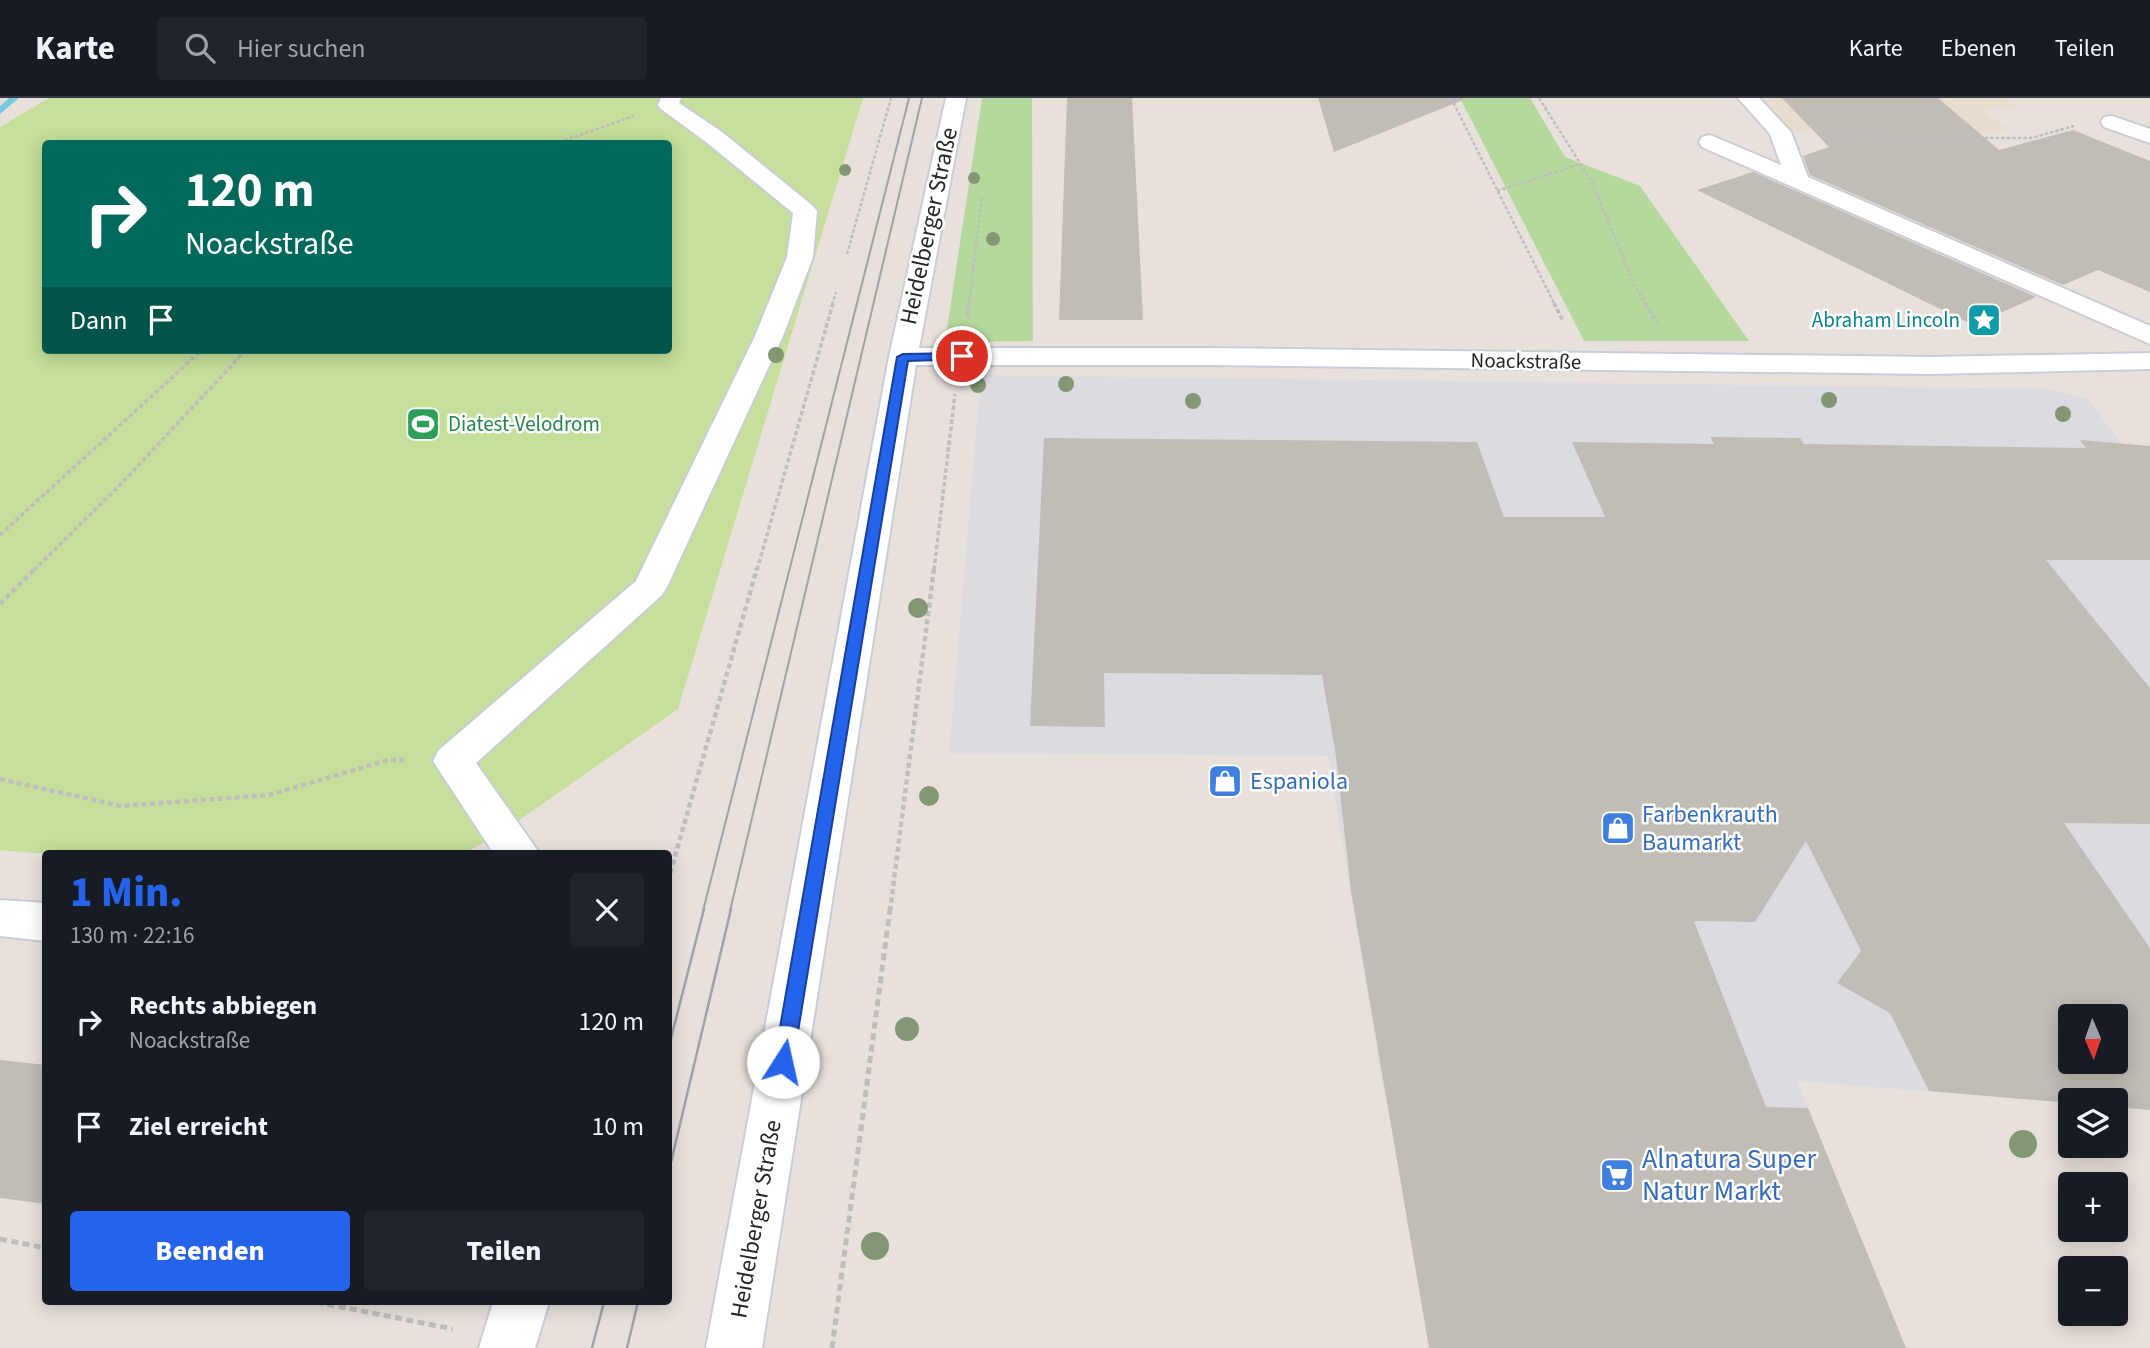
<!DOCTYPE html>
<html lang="de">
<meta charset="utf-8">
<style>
:root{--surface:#171b24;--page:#20242c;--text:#f1f3f6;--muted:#9ea1a6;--line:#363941;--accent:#2563eb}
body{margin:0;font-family:"Source Sans 3",sans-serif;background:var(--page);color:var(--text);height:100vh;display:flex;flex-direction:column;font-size:26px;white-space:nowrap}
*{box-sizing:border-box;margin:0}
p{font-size:23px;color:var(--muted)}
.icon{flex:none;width:38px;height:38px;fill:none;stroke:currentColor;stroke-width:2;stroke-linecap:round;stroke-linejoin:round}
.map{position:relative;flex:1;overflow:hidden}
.drawer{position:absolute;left:42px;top:752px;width:630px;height:455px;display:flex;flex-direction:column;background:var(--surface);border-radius:7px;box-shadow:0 4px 18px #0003}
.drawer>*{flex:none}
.top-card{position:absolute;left:42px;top:42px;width:630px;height:214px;border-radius:7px;box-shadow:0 4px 18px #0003;background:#00695c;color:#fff;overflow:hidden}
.needle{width:46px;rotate:178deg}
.tools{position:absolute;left:2058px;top:906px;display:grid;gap:14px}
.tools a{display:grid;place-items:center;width:70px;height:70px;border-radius:7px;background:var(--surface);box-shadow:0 4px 18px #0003;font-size:35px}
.pin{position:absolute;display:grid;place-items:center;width:60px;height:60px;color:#fff;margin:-30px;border:4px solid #fff;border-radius:50%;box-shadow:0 2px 7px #0007}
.me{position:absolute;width:77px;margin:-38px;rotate:10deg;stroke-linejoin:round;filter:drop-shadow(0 0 5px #0008)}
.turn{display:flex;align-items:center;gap:24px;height:147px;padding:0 28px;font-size:32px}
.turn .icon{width:91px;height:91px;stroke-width:2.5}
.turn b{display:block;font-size:49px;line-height:60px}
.then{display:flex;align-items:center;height:66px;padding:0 28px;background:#0003;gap:14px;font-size:26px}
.round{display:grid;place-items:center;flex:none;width:74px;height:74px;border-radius:7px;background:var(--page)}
.head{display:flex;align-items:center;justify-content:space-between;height:119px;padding:0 28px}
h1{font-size:42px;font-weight:800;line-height:52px;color:var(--accent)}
.cta{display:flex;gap:14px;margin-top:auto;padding:14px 28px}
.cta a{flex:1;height:80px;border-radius:7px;background:var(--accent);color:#fff;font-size:28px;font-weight:800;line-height:80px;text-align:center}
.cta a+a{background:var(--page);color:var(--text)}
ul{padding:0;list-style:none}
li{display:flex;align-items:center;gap:21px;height:105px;padding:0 28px}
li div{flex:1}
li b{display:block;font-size:26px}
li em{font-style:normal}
header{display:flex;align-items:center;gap:42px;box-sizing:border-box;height:98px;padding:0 35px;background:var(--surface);border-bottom:2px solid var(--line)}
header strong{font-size:33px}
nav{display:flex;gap:38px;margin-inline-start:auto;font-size:24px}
.search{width:490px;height:63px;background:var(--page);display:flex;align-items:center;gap:18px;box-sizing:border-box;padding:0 24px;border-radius:7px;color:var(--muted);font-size:26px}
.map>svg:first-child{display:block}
</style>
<header>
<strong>Karte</strong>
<div class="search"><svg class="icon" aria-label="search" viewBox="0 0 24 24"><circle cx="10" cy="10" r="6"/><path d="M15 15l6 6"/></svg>Hier suchen</div>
<nav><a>Karte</a><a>Ebenen</a><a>Teilen</a></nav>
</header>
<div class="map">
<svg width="2150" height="1250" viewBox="0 0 2150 1250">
<rect width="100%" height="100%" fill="#e8e1db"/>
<path fill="#dcdbe1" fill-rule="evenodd" d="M981,277L2052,291L2088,301L2150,384V1012L2116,1009V1003H2070V1005L1797,983L1808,1010L1385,1004L1328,658L949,655ZM2070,919H2116V964H2070Z"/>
<polygon fill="#e8ddcc" points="1760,0 2005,0 2019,11 1982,11 2009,33 1792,33"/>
<g fill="#b5d99d">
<polygon points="982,0 1032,0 1033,243 945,244"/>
<polygon points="1460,0 1530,0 1565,59 1640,88 1749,243 1584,243"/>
</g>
<path fill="#c6df9a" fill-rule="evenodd" d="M49,0H863L678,611L501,735L463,756H45L0,752V29ZM46,46H668V252H46Z"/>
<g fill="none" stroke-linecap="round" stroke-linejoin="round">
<polygon fill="#79c9de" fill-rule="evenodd" points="9,0 19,0 0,16 0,8"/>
</g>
<g fill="#c1bcb6" fill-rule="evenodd">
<polygon points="1067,0 1132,0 1143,222 1059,222"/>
<polygon points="1318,0 1463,0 1463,2 1334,54"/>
<polygon points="1782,0 1938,0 1999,52 2073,32 2150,63 2150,194 2098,172 2063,187 1810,77 1803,58 1829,49"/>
<polygon points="1753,74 2036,199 1973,227 1697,92"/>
<path d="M1710,339L1800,340L1804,346L2086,350L2080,342L2150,348V462H2046L2150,590V726L2064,725L2150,850V1012L2116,1009V1003H2070V1005L1929,993L1890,915L1837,885L1861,853L1806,743L1755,824L1694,823L1766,1009L1808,1010L1906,1250H1429L1351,793L1336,658L1322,577L1104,575L1105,629L1030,628L1044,340L1477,344L1504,419H1605L1572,344L1714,346ZM2070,919H2116V964H2070Z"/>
<polygon points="0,962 46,967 46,1106 0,1100"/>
</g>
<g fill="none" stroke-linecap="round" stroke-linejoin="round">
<g stroke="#c9cdd8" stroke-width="4">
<g id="minor">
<polygon points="661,0 681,0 679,5 722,34 813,108 817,113 813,159 783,238 667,489 662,497 476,665 540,756 494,756 433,663 439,652 636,483 755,238 787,159 793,115 706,44 661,11 658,7"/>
<polygon points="946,0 966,0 919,250 1206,250 1930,259 2150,255 2150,271 1930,276 1206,267 916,267 762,1250 706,1250 889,259"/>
<polygon points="1738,0 1759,0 1791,34 1808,79 2150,228 2150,246 1702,49 1699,44 1702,39 1710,37 1781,67 1770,36"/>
<polygon points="2112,18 2150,31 2150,45 2104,29 2101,24 2104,19"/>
<polygon points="0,802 46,805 46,843 0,838"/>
<polygon points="493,1204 549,1204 535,1250 479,1250"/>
</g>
</g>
<g stroke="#bebebe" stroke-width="2.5" stroke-dasharray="3.5 2" stroke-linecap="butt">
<polyline points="1451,0 1555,207"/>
<polyline points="1539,0 1592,84 1634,186 1646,207"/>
<polyline points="554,46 634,18"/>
<polyline points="1828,46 1863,34 1887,40 2031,40 2074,28"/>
<polyline points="1497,93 1580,66"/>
<polyline points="847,156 891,0"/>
<polyline points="832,207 836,194"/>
<polyline points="969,207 982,99"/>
</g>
<g stroke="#bebebe" stroke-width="3.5" stroke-dasharray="4.5 2.5" stroke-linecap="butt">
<polyline points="1554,205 1563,223"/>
<polyline points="1645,205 1657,225"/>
<polyline points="967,219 969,205"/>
<polyline points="0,437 202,252"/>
<polyline points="34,472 122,385 246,252"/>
<polyline points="757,472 833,205"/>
<polyline points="934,472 955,296"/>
</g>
<g stroke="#bebebe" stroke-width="4.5" stroke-dasharray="5 3.5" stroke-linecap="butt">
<polyline points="0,506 36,470"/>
<polyline points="0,681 121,708 269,697 388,662 407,662"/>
<polyline points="668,783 757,470"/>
<polyline points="890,813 934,470"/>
</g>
<g stroke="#bebebe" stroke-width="5" stroke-dasharray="7 4.5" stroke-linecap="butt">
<polyline points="0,1141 46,1150"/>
<polyline points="316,1204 453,1231"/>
<polyline points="832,1250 890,811"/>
</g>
<use href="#minor" fill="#fff" fill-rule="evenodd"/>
<g stroke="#9ea2af" stroke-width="2">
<polyline points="703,813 909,0"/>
<polyline points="730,813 922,0"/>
</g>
<g stroke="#9ea2af" stroke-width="2.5">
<polyline points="668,952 704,811"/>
<polyline points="668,1077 731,811"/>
<polyline points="592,1250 604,1204"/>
<polyline points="627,1250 638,1204"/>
</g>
</g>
<g fill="#839775">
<circle cx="845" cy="72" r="6"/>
<circle cx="974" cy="80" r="6"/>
<circle cx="993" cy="141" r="7"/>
<circle cx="776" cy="257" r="8"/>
<circle cx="1066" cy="286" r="8"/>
<circle cx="978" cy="287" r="8"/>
<circle cx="1829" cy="302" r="8"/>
<circle cx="1193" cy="303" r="8"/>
<circle cx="2063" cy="316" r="8"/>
<circle cx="918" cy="510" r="10"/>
<circle cx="929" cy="698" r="10"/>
<circle cx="907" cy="931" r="12"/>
<circle cx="2023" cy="1046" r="14"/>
<circle cx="875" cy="1148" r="14"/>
</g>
<polygon fill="#2563eb" stroke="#184099" stroke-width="2" points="962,255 968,258 967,261 908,263 793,964 791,970 783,973 776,970 774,964 897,259 903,256"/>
<defs>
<g id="sight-square" transform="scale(1.75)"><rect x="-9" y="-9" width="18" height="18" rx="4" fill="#0f9aa8" stroke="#fff"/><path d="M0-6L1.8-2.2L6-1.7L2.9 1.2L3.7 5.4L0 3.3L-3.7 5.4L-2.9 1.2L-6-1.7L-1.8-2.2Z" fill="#fff"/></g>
<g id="stadium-square" transform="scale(1.75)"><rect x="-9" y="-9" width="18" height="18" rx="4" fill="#2e9e5b" stroke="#fff"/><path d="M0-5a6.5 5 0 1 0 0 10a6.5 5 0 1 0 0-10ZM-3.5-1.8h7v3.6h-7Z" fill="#fff"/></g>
<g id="shop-square" transform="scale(1.75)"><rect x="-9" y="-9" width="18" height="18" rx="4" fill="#3f7fe0" stroke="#fff"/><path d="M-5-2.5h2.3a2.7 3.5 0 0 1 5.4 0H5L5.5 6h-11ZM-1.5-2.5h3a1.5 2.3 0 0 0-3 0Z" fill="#fff"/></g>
<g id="supermarket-square" transform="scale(1.75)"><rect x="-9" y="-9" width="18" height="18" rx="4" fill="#3f7fe0" stroke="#fff"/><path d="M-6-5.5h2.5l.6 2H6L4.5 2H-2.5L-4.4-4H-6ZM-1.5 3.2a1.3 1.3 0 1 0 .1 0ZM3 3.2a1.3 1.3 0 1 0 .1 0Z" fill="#fff"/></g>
</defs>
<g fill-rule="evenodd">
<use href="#sight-square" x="1984" y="222"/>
<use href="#stadium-square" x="423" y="326"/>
<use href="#shop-square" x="1225" y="683"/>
<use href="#shop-square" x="1618" y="730"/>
<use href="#supermarket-square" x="1617" y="1077"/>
</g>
<g text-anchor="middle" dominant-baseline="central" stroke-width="5" stroke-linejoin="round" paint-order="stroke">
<g font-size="21" fill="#0d838f" stroke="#fff" text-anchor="end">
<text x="1960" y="222">Abraham Lincoln</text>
</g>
<g font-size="21" fill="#272727" stroke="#fff">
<text transform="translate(1526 263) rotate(1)">Noackstraße</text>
</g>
<g font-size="21" fill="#27864d" stroke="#fff" text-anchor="start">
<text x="448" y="326">Diatest-Velodrom</text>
</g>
<g font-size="24" fill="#272727" stroke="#fff">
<text transform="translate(929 128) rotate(-78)">Heidelberger Straße</text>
<text transform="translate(756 1121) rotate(-80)">Heidelberger Straße</text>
</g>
<g font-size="24" fill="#366cbe" stroke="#fff" text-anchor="start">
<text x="1250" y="683">Espaniola</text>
<text x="1642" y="716">Farbenkrauth<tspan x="1642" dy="28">Baumarkt</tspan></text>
</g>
<g font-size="28" fill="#366cbe" stroke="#fff" text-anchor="start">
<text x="1642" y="1061">Alnatura Super<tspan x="1642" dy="32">Natur Markt</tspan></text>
</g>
</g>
</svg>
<div class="tools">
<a><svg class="needle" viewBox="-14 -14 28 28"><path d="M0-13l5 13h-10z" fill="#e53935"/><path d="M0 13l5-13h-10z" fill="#9ea1a6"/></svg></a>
<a><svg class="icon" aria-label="layers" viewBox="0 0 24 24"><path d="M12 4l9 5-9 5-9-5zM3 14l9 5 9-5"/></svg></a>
<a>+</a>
<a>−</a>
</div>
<div class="pin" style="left:962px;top:258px;background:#d93025"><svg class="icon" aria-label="arrive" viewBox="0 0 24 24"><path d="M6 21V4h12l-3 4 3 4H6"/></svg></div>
<svg class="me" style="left:783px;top:964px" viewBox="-20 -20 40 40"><circle r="19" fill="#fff"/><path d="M0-13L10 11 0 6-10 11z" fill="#2563eb"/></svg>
<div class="top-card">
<div class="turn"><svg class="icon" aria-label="right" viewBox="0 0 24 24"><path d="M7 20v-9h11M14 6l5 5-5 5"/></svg><div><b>120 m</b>Noackstraße</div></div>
<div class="then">Dann<svg class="icon" aria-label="arrive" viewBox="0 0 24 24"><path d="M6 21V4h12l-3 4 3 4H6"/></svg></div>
</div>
<section class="drawer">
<div class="head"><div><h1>1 Min.</h1><p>130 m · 22:16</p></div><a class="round"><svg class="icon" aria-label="close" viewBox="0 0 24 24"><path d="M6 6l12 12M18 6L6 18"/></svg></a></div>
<ul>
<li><svg class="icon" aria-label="right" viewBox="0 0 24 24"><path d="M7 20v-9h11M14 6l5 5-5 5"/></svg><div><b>Rechts abbiegen</b><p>Noackstraße</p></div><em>120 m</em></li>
<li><svg class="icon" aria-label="arrive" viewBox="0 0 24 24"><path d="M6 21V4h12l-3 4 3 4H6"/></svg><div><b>Ziel erreicht</b></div><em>10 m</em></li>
</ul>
<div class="cta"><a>Beenden</a><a>Teilen</a></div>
</section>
</div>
